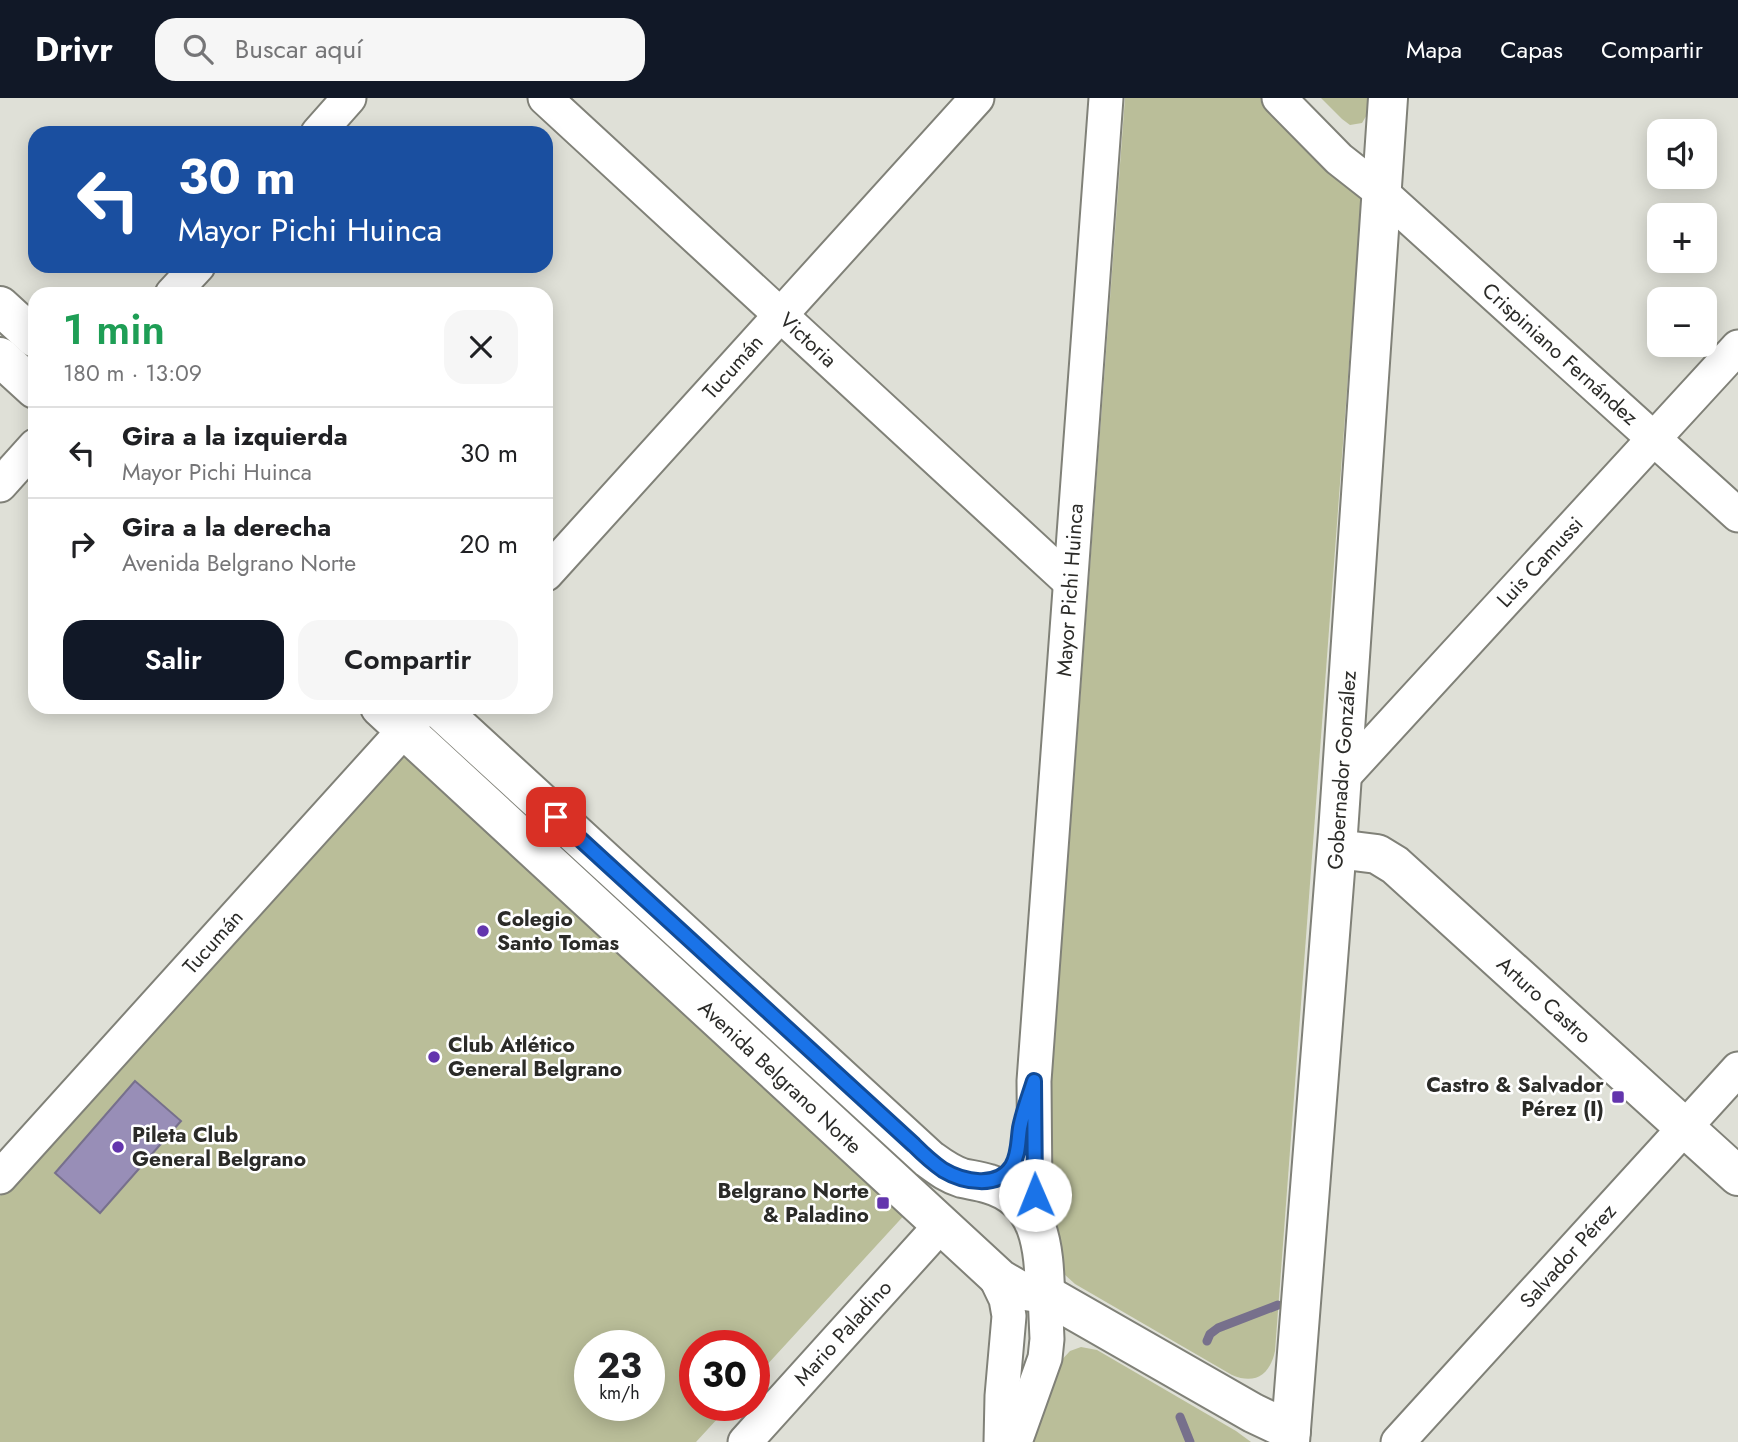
<!DOCTYPE html>
<html lang="es">
<meta charset="utf-8">
<style>
:root{--surface:#fff;--page:#f6f6f6;--text:#202124;--muted:#757577;--line:#e0e0e0;--accent:#111827}
body{margin:0;font-family:Jost,sans-serif;background:var(--page);color:var(--text);height:100vh;display:flex;flex-direction:column;font-size:26px;white-space:nowrap}
*{box-sizing:border-box;margin:0}
p{font-size:23px;color:var(--muted)}
.icon{flex:none;width:38px;height:38px;fill:none;stroke:currentColor;stroke-width:2;stroke-linecap:round;stroke-linejoin:round}
.map{position:relative;flex:1;overflow:hidden}
.sheet{position:absolute;left:28px;top:189px;width:525px;height:427px;display:flex;flex-direction:column;background:var(--surface);border-radius:21px;box-shadow:0 4px 18px #0003}
.sheet>*{flex:none}
.top-card{position:absolute;left:28px;top:28px;width:525px;height:147px;border-radius:21px;box-shadow:0 4px 18px #0003;background:#1a4fa0;color:#fff;overflow:hidden}
.controls{position:absolute;left:1647px;top:21px;display:grid;gap:14px}
.controls a{display:grid;place-items:center;width:70px;height:70px;border-radius:14px;background:var(--surface);box-shadow:0 4px 18px #0003;font-size:35px}
.speed{position:absolute;left:574px;top:1232px;display:flex;gap:14px;font-size:35px;font-weight:700;text-align:center}
.speed>*{display:grid;place-content:center;width:91px;height:91px;border-radius:50%;background:var(--surface);box-shadow:0 4px 18px #0003;line-height:1}
.speed small{font-size:18px;font-weight:400}
.speed .limit{border:10px solid #d22;background:#fff;color:#111}
.pin{position:absolute;display:grid;place-items:center;width:60px;height:60px;color:#fff;margin:-30px;border-radius:14px;box-shadow:0 4px 10px #0006}
.me{position:absolute;width:77px;margin:-38px;rotate:359deg;stroke-linejoin:round;filter:drop-shadow(0 0 5px #0008)}
.turn{display:flex;align-items:center;gap:24px;height:147px;padding:0 35px;font-size:32px}
.turn .icon{width:91px;height:91px;stroke-width:2.5}
.turn b{display:block;font-size:49px;line-height:60px}
.round{display:grid;place-items:center;flex:none;width:74px;height:74px;border-radius:21px;background:var(--page)}
.headline{display:flex;align-items:center;justify-content:space-between;height:119px;padding:0 35px}
h1{font-size:42px;font-weight:600;line-height:52px;color:#1e9e55}
.primary-button{display:flex;gap:14px;margin-top:auto;padding:14px 35px}
.primary-button a{flex:1;height:80px;border-radius:21px;background:var(--accent);color:#fff;font-size:28px;font-weight:600;line-height:80px;text-align:center}
.primary-button a+a{background:var(--page);color:var(--text)}
ul{padding:0;list-style:none}
li{display:flex;align-items:center;gap:21px;height:91px;padding:0 35px;border-top:2px solid var(--line)}
li div{flex:1}
li b{display:block;font-size:26px}
li em{font-style:normal}
header{display:flex;align-items:center;gap:42px;box-sizing:border-box;height:98px;padding:0 35px;background:var(--accent);color:#fff}
header strong{font-size:33px}
nav{display:flex;gap:38px;margin-inline-start:auto;font-size:24px}
.search{width:490px;height:63px;background:var(--page);display:flex;align-items:center;gap:18px;box-sizing:border-box;padding:0 24px;border-radius:21px;color:var(--muted);font-size:26px}
.map>svg:first-child{display:block}
</style>
<header>
<strong>Drivr</strong>
<div class="search"><svg class="icon" aria-label="search" viewBox="0 0 24 24"><circle cx="10" cy="10" r="6"/><path d="M15 15l6 6"/></svg>Buscar aquí</div>
<nav><a>Mapa</a><a>Capas</a><a>Compartir</a></nav>
</header>
<div class="map">
<svg width="1738" height="1344" viewBox="0 0 1738 1344">
<rect width="100%" height="100%" fill="#dfe0d7"/>
<g fill="#babe99" fill-rule="evenodd">
<path d="M1125,0H1268L1359,96L1361,105L1275,1253C1270,1277 1255,1287 1232,1277L1075,1186L1064,1176L1056,1163L1046,1058Z"/>
<polygon points="1321,0 1370,0 1368,15 1362,25 1350,27 1342,21"/>
<path d="M406,652L909,1112L754,1281V1248H695V1307H730L696,1344H0V1098ZM590,1248H649V1307H590Z"/>
<polygon points="1081,1249 1097,1252 1236,1333 1251,1344 1031,1344 1058,1266 1070,1253"/>
</g>
<polygon fill="#988eb7" stroke="#77708c" stroke-width="2" points="135,983 181,1023 100,1115 55,1075"/>
<g fill="none" stroke-linecap="round" stroke-linejoin="round">
<g stroke="#77708c" stroke-width="9">
<polyline points="1207,1243 1210,1236 1218,1230 1278,1207"/>
<polyline points="1180,1319 1190,1344"/>
</g>
<g stroke="#808178" stroke-width="37">
<g id="minor">
<polyline points="545,0 1070,484"/>
<polyline points="1279,0 1339,61 1381,94 1738,417"/>
<polyline points="318,35 349,0"/>
<polyline points="172,196 198,168"/>
<polyline points="0,387 35,348"/>
<polyline points="546,476 977,0"/>
<polyline points="1342,680 1738,249"/>
<polyline points="0,1079 425,609"/>
<polyline points="1038,1136 1035,1097 1034,983 1106,0"/>
<polyline points="994,1176 1006,1201 1009,1218 1002,1298 1001,1344"/>
<polyline points="745,1344 941,1127"/>
<polyline points="1015,1344 1045,1260 1047,1241 1045,1196"/>
<polyline points="1398,1344 1738,971"/>
</g>
</g>
<g stroke="#808178" stroke-width="42">
<polyline id="tertiary" points="1337,751 1377,756 1395,767 1738,1078"/>
</g>
<g stroke="#808178" stroke-width="42">
<g id="secondary">
<polyline points="0,208 35,240"/>
<polyline points="0,259 35,291"/>
<polyline points="380,609 1000,1181 1019,1192 1045,1196 1253,1315 1291,1333"/>
<path d="M437,609L929,1061C940,1069 949,1076 962,1080C971,1082 980,1083 989,1086C1041,1101 1044,1150 1045,1196"/>
<polyline points="1290,1344 1338,735 1388,0"/>
</g>
</g>
<use href="#minor" stroke="#fff" stroke-width="33"/>
<use href="#tertiary" stroke="#fff" stroke-width="38"/>
<use href="#secondary" stroke="#fff" stroke-width="38"/>
</g>
<g fill="none" stroke-linecap="round" stroke-linejoin="round">
<g stroke="#114b97" stroke-width="18">
<path id="route" d="M556,719L914,1047C923,1056 933,1065 943,1072C963,1084 998,1091 1012,1068C1019,1056 1018,1043 1020,1030C1023,1014 1029,999 1034,983L1035,1097"/>
</g>
<use href="#route" stroke="#1a73e8" stroke-width="12"/>
</g>
<g fill="#6335ad" stroke="#fff" stroke-width="2.5">
<circle cx="483" cy="833" r="7"/>
<circle cx="434" cy="959" r="7"/>
<rect x="1611" y="992" width="14" height="14" rx="3.5"/>
<circle cx="118" cy="1049" r="7"/>
<rect x="876" y="1098" width="14" height="14" rx="3.5"/>
</g>
<g text-anchor="middle" dominant-baseline="central" stroke-width="5" stroke-linejoin="round" paint-order="stroke">
<g font-size="21" fill="#2b2b28" stroke="#fff">
<text transform="translate(808 242) rotate(43)">Victoria</text>
<text transform="translate(1560 256) rotate(42)">Crispiniano Fernández</text>
<text transform="translate(733 269) rotate(-48)">Tucumán</text>
<text transform="translate(1540 464) rotate(-47)">Luis Camussi</text>
<text transform="translate(1070 492) rotate(-86)">Mayor Pichi Huinca</text>
<text transform="translate(1342 672) rotate(-86)">Gobernador González</text>
<text transform="translate(213 844) rotate(-48)">Tucumán</text>
<text transform="translate(1544 902) rotate(42)">Arturo Castro</text>
<text transform="translate(780 979) rotate(43)">Avenida Belgrano Norte</text>
<text transform="translate(1568 1158) rotate(-48)">Salvador Pérez</text>
<text transform="translate(843 1235) rotate(-48)">Mario Paladino</text>
</g>
<g font-size="21" font-weight="bold" fill="#2b2b28" stroke="#fff" text-anchor="start">
<text x="497" y="821">Colegio<tspan x="497" dy="24">Santo Tomas</tspan></text>
<text x="448" y="947">Club Atlético<tspan x="448" dy="24">General Belgrano</tspan></text>
<text x="1604" y="987" text-anchor="end">Castro &amp; Salvador<tspan x="1604" dy="24">Pérez (I)</tspan></text>
<text x="132" y="1037">Pileta Club<tspan x="132" dy="24">General Belgrano</tspan></text>
<text x="869" y="1093" text-anchor="end">Belgrano Norte<tspan x="869" dy="24">&amp; Paladino</tspan></text>
</g>
</g>
</svg>
<div class="controls">
<a><svg class="icon" aria-label="sound" viewBox="0 0 24 24"><path d="M4 9h4l5-4v14l-5-4H4zM17 9q2 3 0 6"/></svg></a>
<a>+</a>
<a>−</a>
</div>
<div class="speed"><div>23<small>km/h</small></div><div class="limit">30</div></div>
<div class="pin" style="left:556px;top:719px;background:#d93025"><svg class="icon" aria-label="arrive" viewBox="0 0 24 24"><path d="M6 21V4h12l-3 4 3 4H6"/></svg></div>
<svg class="me" style="left:1035px;top:1097px" viewBox="-20 -20 40 40"><circle r="19" fill="#fff"/><path d="M0-13L10 11 0 6-10 11z" fill="#1a73e8"/></svg>
<div class="top-card">
<div class="turn"><svg class="icon" aria-label="left" viewBox="0 0 24 24"><path d="M17 20v-9H6M10 6l-5 5 5 5"/></svg><div><b>30 m</b>Mayor Pichi Huinca</div></div>
</div>
<section class="sheet">
<div class="headline"><div><h1>1 min</h1><p>180 m · 13:09</p></div><a class="round"><svg class="icon" aria-label="close" viewBox="0 0 24 24"><path d="M6 6l12 12M18 6L6 18"/></svg></a></div>
<ul>
<li><svg class="icon" aria-label="left" viewBox="0 0 24 24"><path d="M17 20v-9H6M10 6l-5 5 5 5"/></svg><div><b>Gira a la izquierda</b><p>Mayor Pichi Huinca</p></div><em>30 m</em></li>
<li><svg class="icon" aria-label="right" viewBox="0 0 24 24"><path d="M7 20v-9h11M14 6l5 5-5 5"/></svg><div><b>Gira a la derecha</b><p>Avenida Belgrano Norte</p></div><em>20 m</em></li>
</ul>
<div class="primary-button"><a>Salir</a><a>Compartir</a></div>
</section>
</div>
